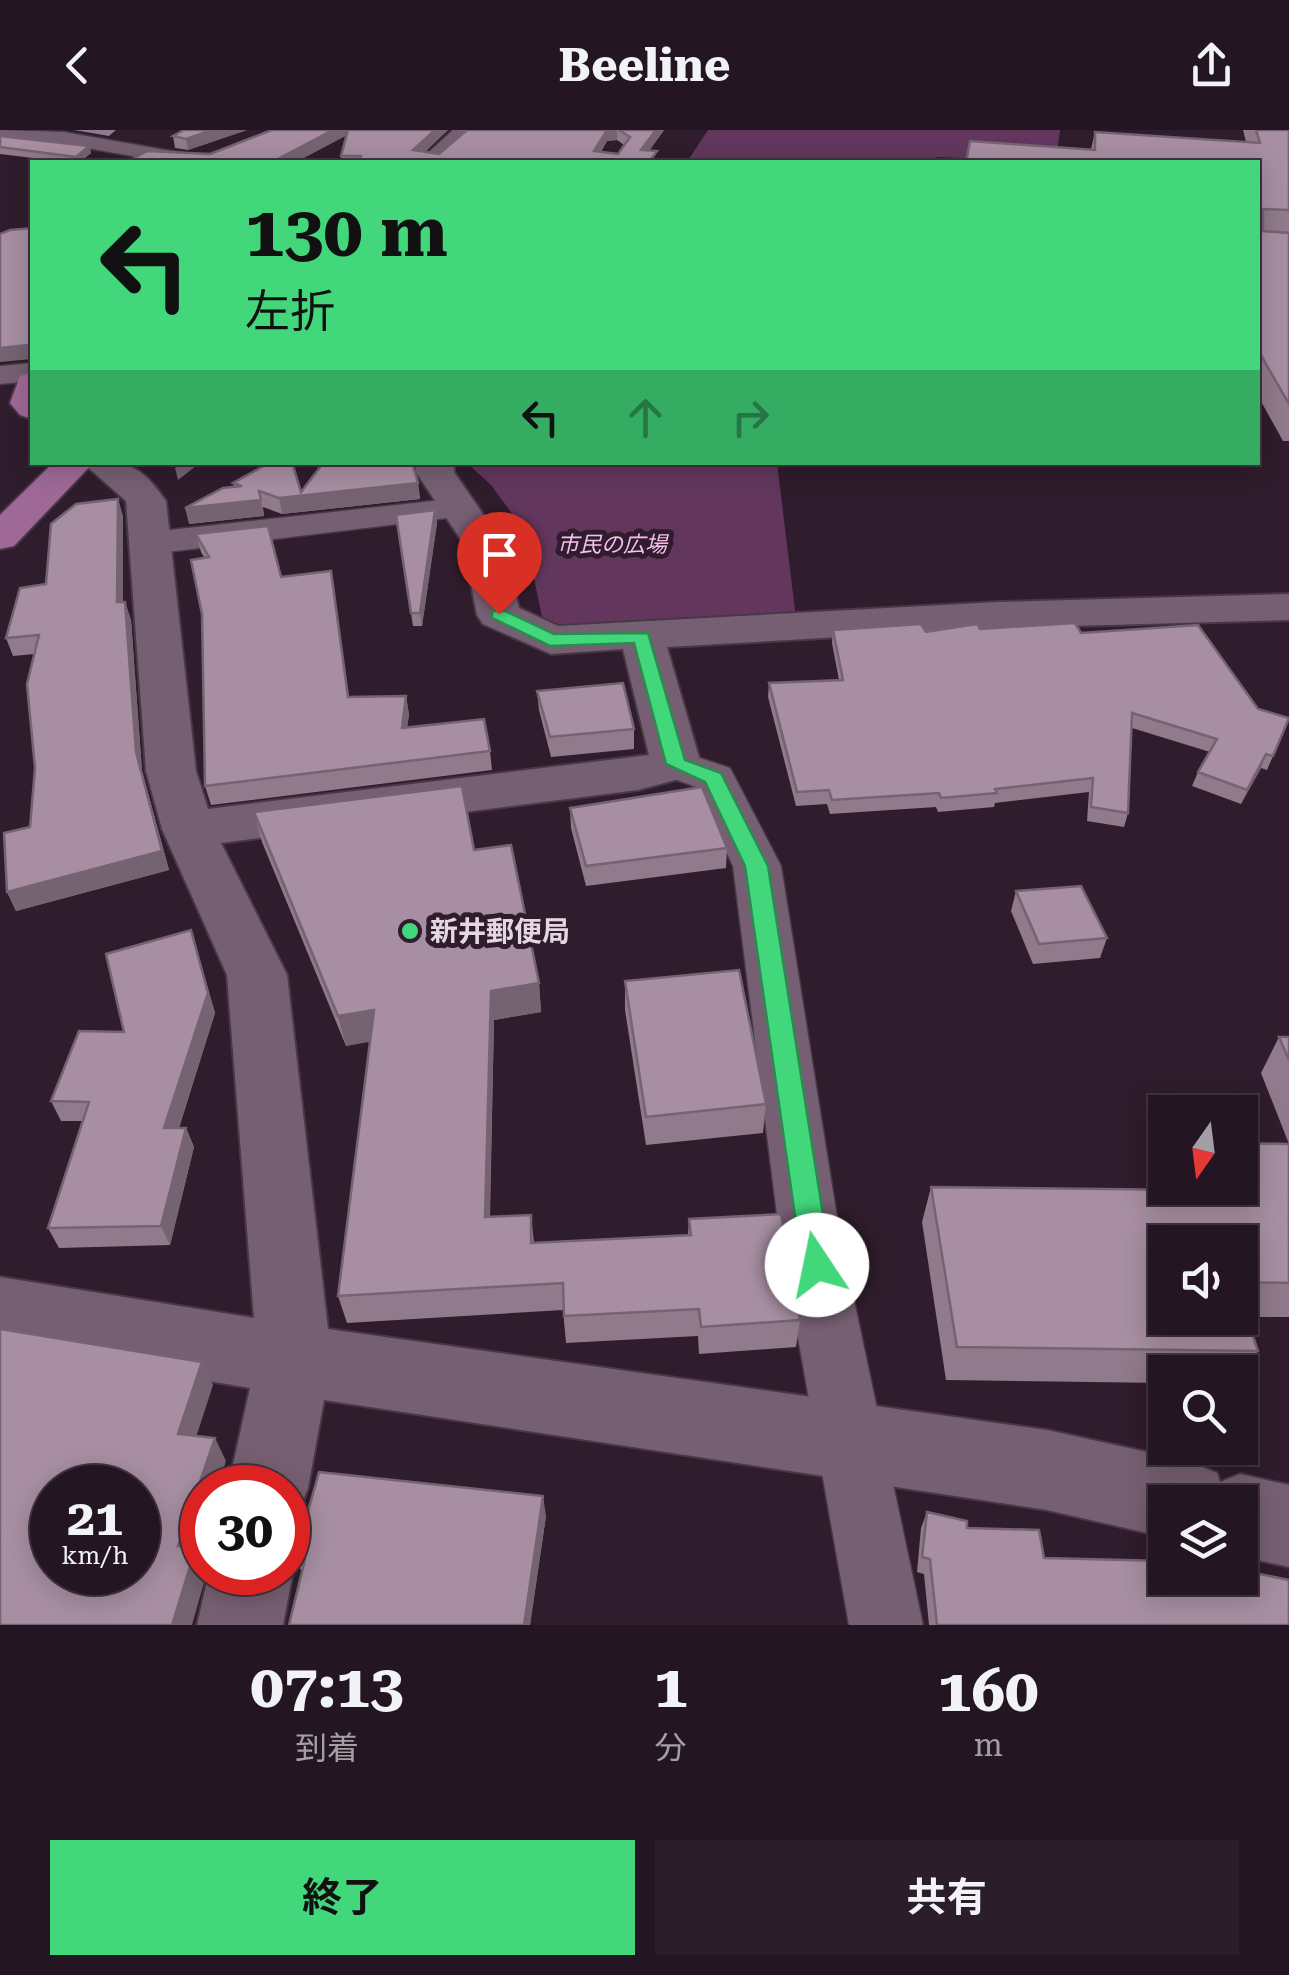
<!DOCTYPE html>
<html lang="ja">
<meta charset="utf-8">
<style>
:root{--surface:#231521;--page:#2b1e2a;--text:#f1f3f6;--muted:#a39fa5;--line:#40343f;--accent:#42d77b}
body{margin:0;font-family:"Roboto Serif","Noto Sans JP",serif;background:var(--page);color:var(--text);height:100vh;display:flex;flex-direction:column;font-size:38px;white-space:nowrap}
*{box-sizing:border-box;margin:0}
p{font-size:32px;color:var(--muted)}
.icon{flex:none;width:55px;height:55px;fill:none;stroke:currentColor;stroke-width:2;stroke-linecap:round;stroke-linejoin:round}
.map{position:relative;height:1495px;overflow:hidden}
.drawer{display:flex;flex-direction:column;background:var(--surface);flex:1}
.drawer>*{flex:none}
.hud{position:absolute;left:30px;top:30px;width:1230px;height:305px;border-radius:0px;box-shadow:0 5px 25px #0003,0 0 0 2px var(--line);background:#42d77b;color:#111;overflow:hidden}
.needle{width:65px;rotate:194deg}
.tools{position:absolute;left:1148px;top:965px;display:grid;gap:20px}
.tools a{display:grid;place-items:center;width:110px;height:110px;border-radius:0px;background:var(--surface);box-shadow:0 5px 25px #0003,0 0 0 2px var(--line);font-size:50px}
.speed{position:absolute;left:30px;top:1335px;display:flex;gap:20px;font-size:50px;font-weight:700;text-align:center}
.speed>*{display:grid;place-content:center;width:130px;height:130px;border-radius:50%;background:var(--surface);box-shadow:0 5px 25px #0003,0 0 0 2px var(--line);line-height:1}
.speed small{font-size:25px;font-weight:400}
.speed .limit{border:15px solid #d22;background:#fff;color:#111}
.pin{position:absolute;display:grid;place-items:center;width:85px;height:85px;color:#fff;margin:-102px -42px;border-radius:50% 50% 50% 0;rotate:-45deg;box-shadow:0 0 10px #0007}
.pin .icon{rotate:45deg}
.me{position:absolute;width:110px;margin:-55px;rotate:349deg;stroke-linejoin:round;filter:drop-shadow(0 0 8px #0008)}
.turn{display:flex;align-items:center;gap:35px;height:210px;padding:0 50px;font-size:45px}
.turn .icon{width:130px;height:130px;stroke-width:2.5}
.turn b{display:block;font-size:70px;line-height:85px}
.lanes{display:flex;align-items:center;height:95px;padding:0 50px;background:#0003;justify-content:center;gap:50px;direction:ltr}
.lanes .off{opacity:.35}
.eta{display:flex;justify-content:space-evenly;align-items:center;height:170px;text-align:center}
.eta b{font-size:60px;font-weight:700;line-height:70px}
.cta{display:flex;gap:20px;margin-top:auto;padding:20px 50px}
.cta a{flex:1;height:115px;border-radius:0px;background:var(--accent);color:#111;font-size:40px;font-weight:700;line-height:115px;text-align:center}
.cta a+a{background:var(--page);color:var(--text)}
header{display:flex;justify-content:space-between;align-items:center;height:130px;padding:0 50px;background:var(--surface);font-size:45px;font-weight:700}
.map>svg:first-child{display:block}
</style>
<header><svg class="icon" aria-label="back" viewBox="0 0 24 24"><path d="M15 5l-7 7 7 7"/></svg>Beeline<svg class="icon" aria-label="share" viewBox="0 0 24 24"><path d="M12 15V3M7 8l5-5 5 5M5 13v7h14v-7"/></svg></header>
<div class="map">
<svg width="1289" height="1495" viewBox="0 0 1289 1495">
<rect width="100%" height="100%" fill="#2f1c2c"/>
<g fill="#63375d">
<polygon points="708,0 1060,0 1056,32 937,27 935,32 687,32"/>
<polygon points="467,333 777,333 796,488 565,497 542,487 524,400 491,355"/>
</g>
<g fill="none" stroke-linecap="round" stroke-linejoin="round">
<g stroke="#483846" stroke-width="3">
<g id="minor">
<polygon points="0,0 64,2 194,25 205,31 166,32 64,14 0,9"/>
<polygon points="453,0 475,0 440,32 418,32"/>
<polygon points="32,233 32,251 0,254 0,236"/>
<polygon points="460,368 472,371 477,378 472,385 151,424 139,420 133,413 139,406 151,402"/>
<polygon points="676,620 730,638 781,736 839,1100 923,1495 849,1495 779,1100 733,736 696,657 661,644 654,634 661,624"/>
</g>
</g>
<g stroke="#483846" stroke-width="4">
<g id="tertiary">
<path d="M82,332C127,332 139,332 166,371L196,641L208,679L649,625L623,519L551,524L483,494L477,485L463,413L416,342V332H454V342L503,413L519,478L558,496L998,472L1289,464V490L998,498L667,517L701,634L694,645L638,660L221,713L287,845L328,1199L1047,1300L1188,1331L1217,1343L1220,1352L1240,1344L1289,1355V1437L1240,1426V1372H1165V1407L1047,1380L324,1270L308,1358L297,1387L288,1390V1358H228L250,1258L0,1215V1147L254,1188L227,845L162,699L146,641L126,371Z"/>
<polygon points="288,1428 293,1442 283,1495 197,1495 209,1442 288,1442"/>
</g>
</g>
<g stroke="#483846" stroke-width="4">
<g id="primary">
<polygon points="32,243 32,289 20,285 10,273 20,246"/>
<polygon points="54,332 94,332 14,416 0,419 0,385"/>
</g>
</g>
<use href="#minor" fill="#765f72" fill-rule="evenodd"/>
<use href="#tertiary" fill="#765f72" fill-rule="evenodd"/>
<use href="#primary" fill="#9f6997" fill-rule="evenodd"/>
</g>
<g fill="#907a8b" fill-rule="evenodd">
<polygon points="74,0 116,0 109,6"/>
<polygon points="184,0 247,0 188,20 175,18 173,6"/>
<path d="M272,0H448L425,22L439,24L467,0H664L649,21L656,32H342L341,26L347,5L296,32H127L210,24ZM617,10L624,15L618,24L601,22L607,11Z"/>
<polygon points="1243,0 1289,0 1289,311 1283,311 1258,266 1258,32 1091,19 1095,2 1246,12"/>
<polygon points="0,6 89,16 91,23 80,32 66,32 0,24"/>
<polygon points="233,353 301,362 418,353 420,369 282,384 263,377 264,386 189,394 234,357"/>
<polygon points="118,369 123,387 123,472 125,472 131,490 142,641 169,740 16,781 7,762 30,697 35,638 34,524 13,526 6,508 46,454"/>
<polygon points="435,380 437,393 422,496 413,496 396,385"/>
<polygon points="196,404 281,447 331,441 349,567 406,566 409,585 407,597 490,621 492,640 211,675 205,656 204,427 201,422"/>
<polygon points="980,499 1081,503 1258,579 1289,588 1267,640 1261,638 1241,674 1192,656 1198,642 1210,622 1132,598 1128,683 1124,697 1087,691 1089,662 995,673 994,677 938,682 936,677 830,684 827,674 796,676 768,567 769,553 839,550 832,513 833,500 926,502"/>
<polygon points="537,561 634,599 634,619 551,627 539,580"/>
<polygon points="570,678 727,718 726,738 586,756 571,698"/>
<polygon points="254,682 474,720 539,853 541,882 494,890 490,1087 531,1085 534,1113 688,1105 689,1089 800,1190 796,1217 699,1224 698,1206 566,1213 563,1180 347,1193 338,1166 370,911 346,916 262,712"/>
<polygon points="1016,761 1107,808 1100,828 1033,834 1011,781"/>
<polygon points="191,800 215,883 179,998 186,998 194,1017 170,1115 59,1118 48,1098 82,991 61,991 51,971 124,902"/>
<polygon points="625,851 766,974 763,1003 646,1015 625,880"/>
<path d="M1279,907H1289V1187H1246L1258,1221L1240,1249V1242H1165V1253L946,1250L922,1092L931,1057L1163,1060L1160,1048L1165,1037V1058H1240L1289,1014L1261,943ZM1240,1112V1188H1165Z"/>
<polygon points="927,1382 1044,1428 1289,1495 929,1495 924,1444 917,1442 921,1398"/>
<polygon points="546,1386 530,1495 289,1495 302,1442 295,1428"/>
</g>
<g fill="#756371">
<polygon points="212,0 247,0 188,20 186,9"/>
<polygon points="333,0 352,0 352,2 296,32 272,32"/>
<polygon points="435,0 448,0 414,32 413,20"/>
<polygon points="607,0 617,0 617,10 607,11 594,32 594,21"/>
<polygon points="656,0 664,0 641,32 641,20"/>
<polygon points="89,16 91,23 78,32 76,27"/>
<polygon points="27,215 32,229 0,232 0,218"/>
<polygon points="182,332 201,332 178,350 175,338"/>
<polygon points="418,353 420,369 282,384 279,368"/>
<polygon points="118,369 123,387 123,491 117,472"/>
<polygon points="261,370 264,386 189,394 185,378"/>
<polygon points="435,380 437,393 422,496 420,483"/>
<polygon points="125,472 131,490 142,641 169,740 16,781 7,762 136,622"/>
<polygon points="406,566 409,585 404,617 402,598"/>
<polygon points="1266,624 1261,638 1241,674 1247,660"/>
<polygon points="191,800 215,883 172,1018 164,998"/>
<polygon points="539,853 541,882 494,890 489,1115 485,1087 491,861"/>
<polygon points="374,880 380,910 346,916 338,886"/>
<polygon points="186,998 194,1017 170,1115 161,1096"/>
<polygon points="202,1232 213,1255 190,1326 178,1304"/>
<polygon points="215,1308 226,1331 217,1358 202,1358 202,1401 197,1418 202,1428 202,1442 207,1442 192,1495 172,1495 178,1416"/>
<polygon points="543,1366 546,1386 530,1495 524,1495"/>
</g>
<g fill="#a78ea2" stroke="#756371" stroke-width="2.5" fill-rule="evenodd">
<polygon points="184,0 212,0 186,9 173,6"/>
<polygon points="272,0 333,0 272,32 127,32 147,21 210,24"/>
<polygon points="348,0 435,0 413,20 439,24 467,0 607,0 594,21 618,24 630,7 619,0 656,0 641,20 657,21 649,32 359,32 361,26 341,26"/>
<polygon points="1256,0 1289,0 1289,80 1263,79 1263,101 1289,103 1289,274 1258,220 1258,32 966,32 970,11 1095,20 1095,2 1260,13"/>
<polygon points="0,6 89,16 76,27 0,17"/>
<polygon points="32,98 32,221 27,215 0,218 0,104 10,100"/>
<polygon points="271,332 292,332 301,362 324,332 412,332 418,353 279,368 259,361 261,370 185,378 223,358 242,356 233,353"/>
<polygon points="118,369 117,472 125,472 136,622 162,721 7,762 4,703 30,697 35,638 27,554 39,505 6,508 20,458 46,454 51,394 76,374"/>
<polygon points="435,380 420,483 411,483 396,385"/>
<polygon points="268,396 281,447 331,441 348,567 406,566 402,598 484,589 490,621 205,656 202,484 191,430 209,427 196,404"/>
<polygon points="1075,493 1081,503 1198,495 1258,579 1289,588 1273,626 1266,624 1247,660 1198,642 1217,609 1132,583 1128,683 1091,677 1093,648 995,659 997,663 941,668 939,663 832,670 829,660 797,662 769,553 843,550 833,500 921,494 926,502 977,494 980,499"/>
<polygon points="623,553 634,599 550,607 537,561"/>
<polygon points="462,656 474,720 511,715 539,853 491,861 485,1087 531,1085 531,1113 691,1105 689,1089 781,1084 800,1190 701,1197 699,1179 564,1186 563,1153 338,1166 374,880 338,886 254,682"/>
<polygon points="702,657 727,718 586,736 570,678"/>
<polygon points="1081,756 1107,808 1039,814 1016,761"/>
<polygon points="191,800 208,863 164,998 186,998 161,1096 48,1098 89,972 51,971 79,901 124,902 106,824"/>
<polygon points="739,840 766,974 646,987 625,851"/>
<polygon points="1279,907 1289,907 1289,930"/>
<polygon points="1240,1013 1289,1014 1289,1153 1240,1152 1240,1112 1165,1112 1165,1188 1240,1188 1240,1167 1258,1221 957,1217 931,1057 1192,1060 1191,1058 1240,1058"/>
<path d="M0,1199L202,1232L178,1304L215,1308L178,1416L196,1417L172,1495H0ZM52,1358H138V1442H52Z"/>
<polygon points="319,1342 543,1366 524,1495 289,1495 305,1429 295,1428"/>
<polygon points="927,1382 967,1391 967,1398 1039,1400 1044,1428 1165,1431 1165,1448 1240,1448 1240,1440 1289,1450 1289,1495 937,1495 930,1429 922,1427"/>
</g>
<polygon fill="#42d77b" stroke="#2b8c50" stroke-width="2.5" points="492,481 505,481 554,504 648,503 685,630 721,643 768,736 831,1135 827,1144 817,1148 806,1144 802,1135 745,736 705,652 666,634 634,513 550,516 492,488"/>
<circle fill="#42d77b" stroke="#2f1c2c" stroke-width="4" cx="410" cy="801" r="10"/>
<g text-anchor="middle" dominant-baseline="central" stroke-width="10" stroke-linejoin="round" paint-order="stroke">
<g font-size="22" font-style="italic" fill="#f7beee" stroke="#2f1c2c">
<text x="612" y="414">市民の広場</text>
</g>
<g font-size="28" font-weight="bold" fill="#e5d7e2" stroke="#2f1c2c" text-anchor="start">
<text x="430" y="801">新井郵便局</text>
</g>
</g>
</svg>
<div class="tools">
<a><svg class="needle" viewBox="-14 -14 28 28"><path d="M0-13l5 13h-10z" fill="#e53935"/><path d="M0 13l5-13h-10z" fill="#a39fa5"/></svg></a>
<a><svg class="icon" aria-label="sound" viewBox="0 0 24 24"><path d="M4 9h4l5-4v14l-5-4H4zM17 9q2 3 0 6"/></svg></a>
<a><svg class="icon" aria-label="search" viewBox="0 0 24 24"><circle cx="10" cy="10" r="6"/><path d="M15 15l6 6"/></svg></a>
<a><svg class="icon" aria-label="layers" viewBox="0 0 24 24"><path d="M12 4l9 5-9 5-9-5zM3 14l9 5 9-5"/></svg></a>
</div>
<div class="speed"><div>21<small>km/h</small></div><div class="limit">30</div></div>
<div class="pin" style="left:499px;top:484px;background:#d93025"><svg class="icon" aria-label="arrive" viewBox="0 0 24 24"><path d="M6 21V4h12l-3 4 3 4H6"/></svg></div>
<svg class="me" style="left:817px;top:1135px" viewBox="-20 -20 40 40"><circle r="19" fill="#fff"/><path d="M0-13L10 11 0 6-10 11z" fill="#42d77b"/></svg>
<div class="hud">
<div class="turn"><svg class="icon" aria-label="left" viewBox="0 0 24 24"><path d="M17 20v-9H6M10 6l-5 5 5 5"/></svg><div><b>130 m</b>左折</div></div>
<div class="lanes"><svg class="icon" aria-label="left" viewBox="0 0 24 24"><path d="M17 20v-9H6M10 6l-5 5 5 5"/></svg><svg class="icon off" aria-label="ahead" viewBox="0 0 24 24"><path d="M12 20V5M6 11l6-6 6 6"/></svg><svg class="icon off" aria-label="right" viewBox="0 0 24 24"><path d="M7 20v-9h11M14 6l5 5-5 5"/></svg></div>
</div>
</div>
<section class="drawer">
<div class="eta">
<div><b>07:13</b><p>到着</p></div>
<div><b>1</b><p>分</p></div>
<div><b>160</b><p>m</p></div>
</div>
<div class="cta"><a>終了</a><a>共有</a></div>
</section>
